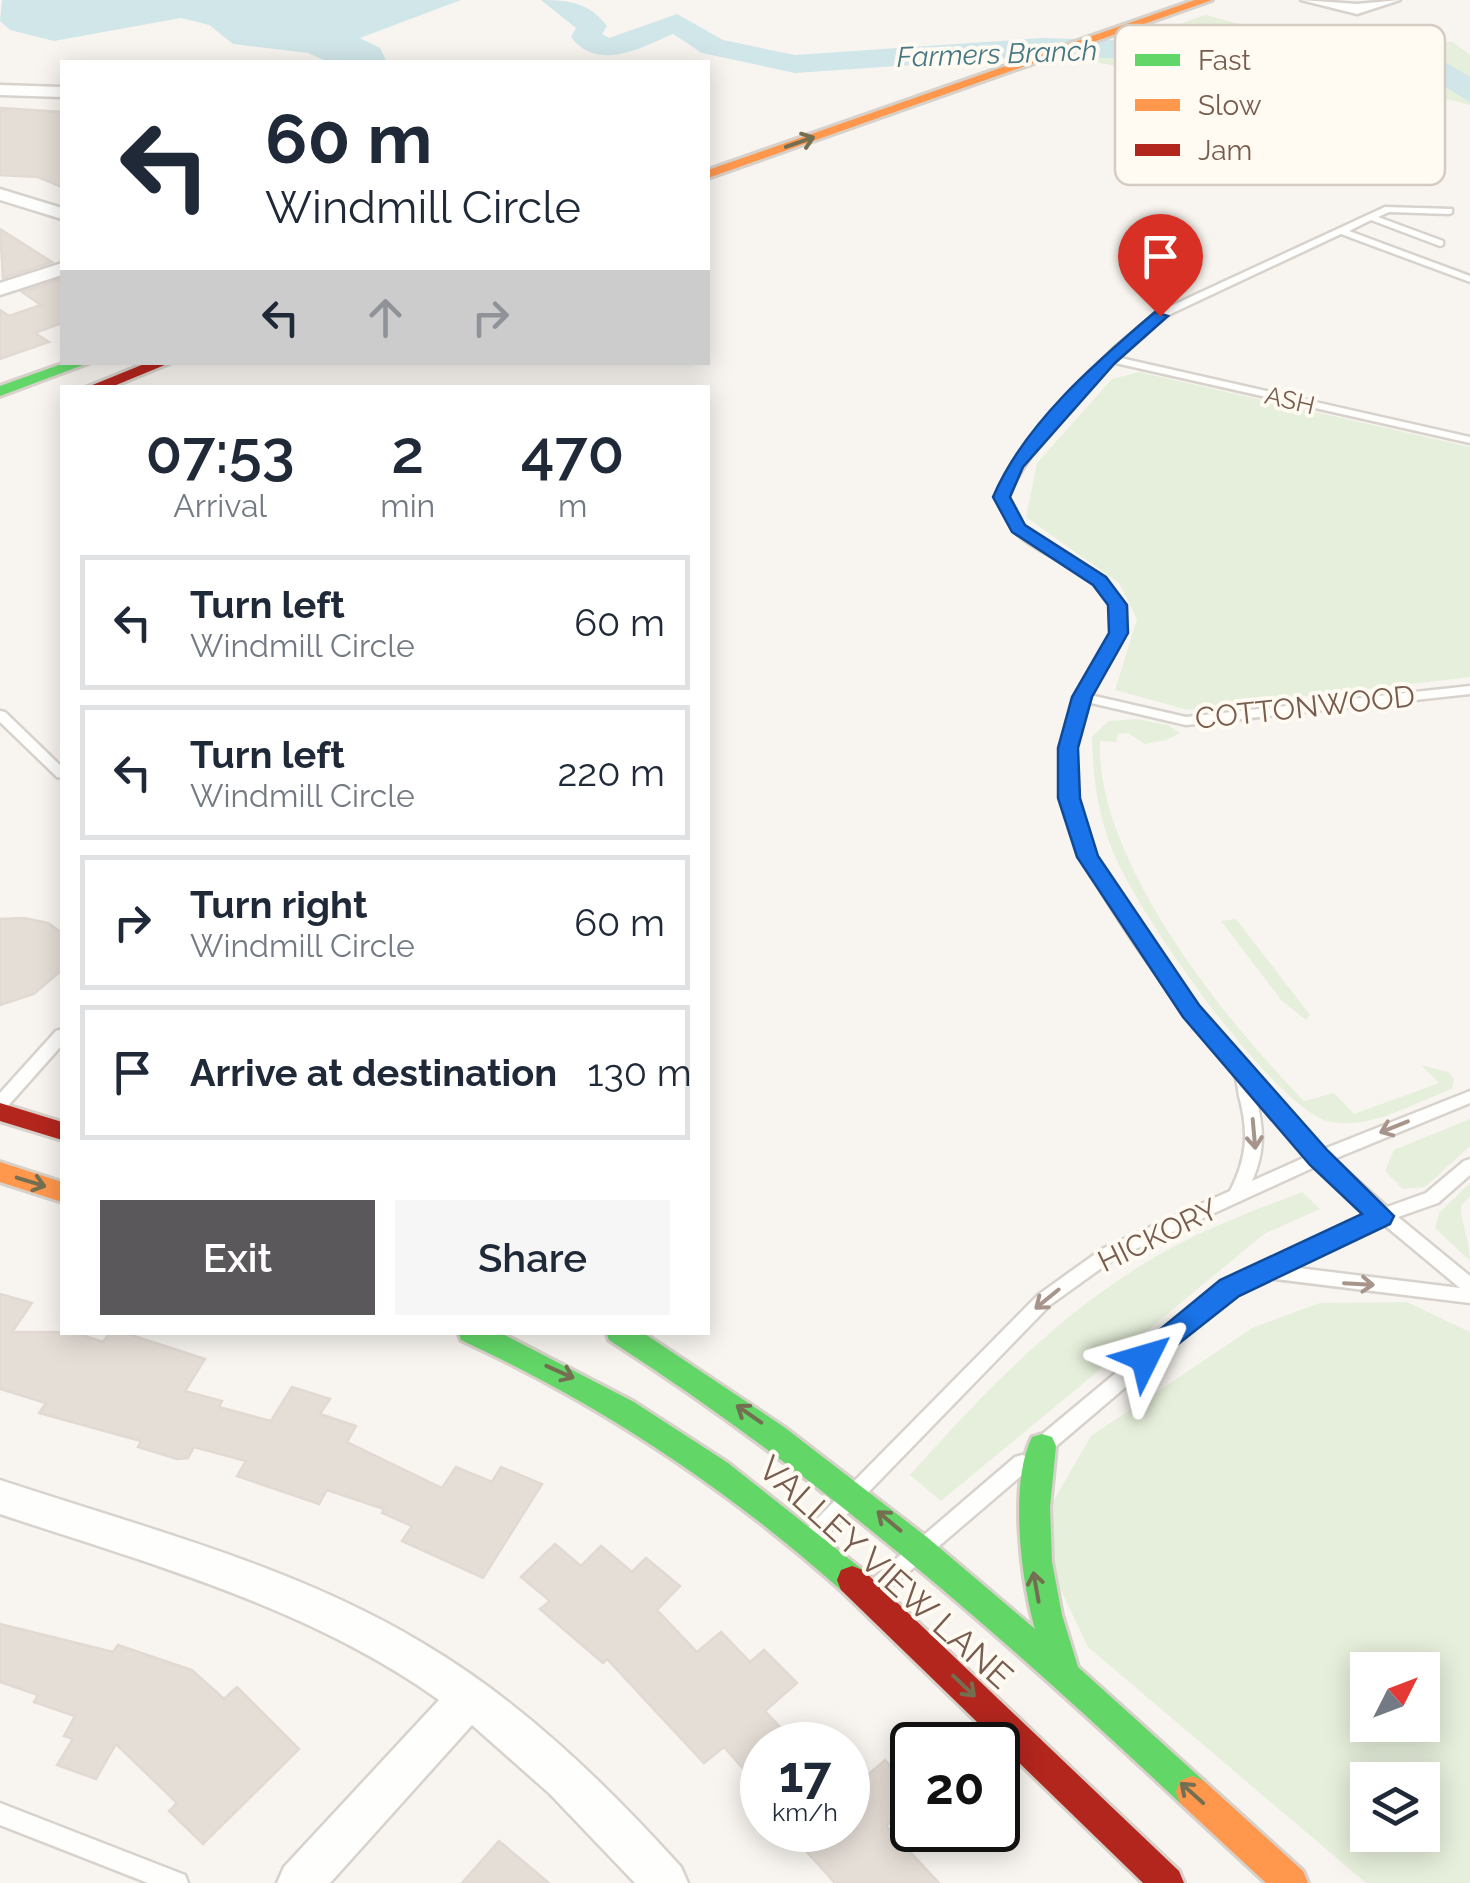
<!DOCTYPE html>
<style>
:root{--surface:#fff;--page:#f6f6f7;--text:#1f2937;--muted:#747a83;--line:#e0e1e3;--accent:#5b585b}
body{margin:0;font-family:Raleway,sans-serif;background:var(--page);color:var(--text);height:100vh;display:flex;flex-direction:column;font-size:38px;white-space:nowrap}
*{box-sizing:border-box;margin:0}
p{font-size:32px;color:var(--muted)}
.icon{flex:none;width:55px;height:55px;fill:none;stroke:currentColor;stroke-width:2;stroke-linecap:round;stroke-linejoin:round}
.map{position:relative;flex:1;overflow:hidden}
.panel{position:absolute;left:60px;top:385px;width:650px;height:950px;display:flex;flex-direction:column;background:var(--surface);border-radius:0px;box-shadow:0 5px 25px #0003}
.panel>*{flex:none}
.guide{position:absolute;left:60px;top:60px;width:650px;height:305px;border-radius:0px;box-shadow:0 5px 25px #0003;background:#fff;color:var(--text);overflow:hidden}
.needle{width:65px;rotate:48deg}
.tools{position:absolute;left:1350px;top:1652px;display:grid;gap:20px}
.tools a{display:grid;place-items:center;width:90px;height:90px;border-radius:0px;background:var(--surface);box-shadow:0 5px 25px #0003;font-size:50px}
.speed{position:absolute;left:740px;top:1722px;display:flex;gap:20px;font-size:50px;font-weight:700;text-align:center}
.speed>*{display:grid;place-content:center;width:130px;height:130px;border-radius:50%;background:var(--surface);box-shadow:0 5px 25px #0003;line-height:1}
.speed small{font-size:25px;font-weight:400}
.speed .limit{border:5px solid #111;border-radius:15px;background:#fff;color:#111}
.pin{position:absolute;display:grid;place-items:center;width:85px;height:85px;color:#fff;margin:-102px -42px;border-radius:50% 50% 50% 0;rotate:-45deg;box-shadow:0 0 10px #0007}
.pin .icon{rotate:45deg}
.me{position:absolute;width:110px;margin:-55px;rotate:50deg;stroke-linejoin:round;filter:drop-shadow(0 0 8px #0008)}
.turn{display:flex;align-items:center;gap:35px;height:210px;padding:0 40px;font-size:45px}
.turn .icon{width:130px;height:130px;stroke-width:2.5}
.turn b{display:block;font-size:70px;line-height:85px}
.lanes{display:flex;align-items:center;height:95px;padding:0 40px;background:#0003;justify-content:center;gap:50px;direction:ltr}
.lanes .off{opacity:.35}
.eta{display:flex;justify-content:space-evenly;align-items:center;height:170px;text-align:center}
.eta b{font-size:60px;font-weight:600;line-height:70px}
.button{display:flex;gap:20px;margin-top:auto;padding:20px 40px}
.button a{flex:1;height:115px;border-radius:0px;background:var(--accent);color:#fff;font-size:40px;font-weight:600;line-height:115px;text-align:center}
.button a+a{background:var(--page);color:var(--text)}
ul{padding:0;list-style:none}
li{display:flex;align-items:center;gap:30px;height:135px;margin:0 20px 15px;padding:0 20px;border:5px solid var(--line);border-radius:0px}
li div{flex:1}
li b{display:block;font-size:38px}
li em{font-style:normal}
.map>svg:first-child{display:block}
</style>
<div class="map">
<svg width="1470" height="1883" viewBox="0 0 1470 1883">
<rect width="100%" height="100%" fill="#f8f5f0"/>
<g fill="#e6efdb" fill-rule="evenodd">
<polygon points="1205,15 1304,41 1453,42 1470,55 1470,105 1415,91 1253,64 1164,75 1078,59"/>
<polygon points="1139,372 1470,447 1470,677 1188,710 1115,690 1137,619 1119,583 1026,517 1037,463 1112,379"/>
<path d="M1136,719L1168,725L1180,733L1167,740L1145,744L1128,733L1118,734L1116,742L1100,741C1095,859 1224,1019 1304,1101L1334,1093L1354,1114L1439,1083L1421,1065L1448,1072L1454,1079L1452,1089C1416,1102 1367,1132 1328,1121C1271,1105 1133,907 1112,849C1097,811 1093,777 1092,737L1108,721Z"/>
<polygon points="1236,919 1310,1015 1306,1020 1282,1001 1221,921"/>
<polygon points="1470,1119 1470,1146 1425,1187 1403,1189 1385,1171 1394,1150"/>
<path d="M1470,1183V1196L1461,1206C1461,1226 1470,1240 1470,1261L1435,1228L1439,1213Z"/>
<path d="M1302,1192L1320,1209L1264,1234L941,1501L910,1475C983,1393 1059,1313 1155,1257C1201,1230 1253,1211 1302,1192Z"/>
<path d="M1407,1302L1470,1332V1883H1366L1088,1647L1034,1534L1091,1436L1254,1327L1320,1303ZM1368,1670H1422V1725H1368ZM1368,1780H1422V1835H1368Z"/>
</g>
<polygon fill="#d1e6e9" points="2,0 461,0 360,38 380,48 387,62 328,62 308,53 233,44 209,25 181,18 54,41 10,30 0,21"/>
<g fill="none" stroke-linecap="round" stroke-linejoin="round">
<path fill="#d1e6e9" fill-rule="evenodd" d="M541,0C568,0 589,2 607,26L602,34L609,38L677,14L723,40L795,55L1043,38L1236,44L1347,33L1422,48L1470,77V102L1402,61L1347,51L1236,62L1043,56L795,73L702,53L673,34C642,47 598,73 571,37L576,28Z"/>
</g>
<g fill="#e5ded7" stroke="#e1d9d2" stroke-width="2.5">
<polygon points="0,108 62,112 62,187 38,177 0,175"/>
<polygon points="0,229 52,262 3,278"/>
<polygon points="62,279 62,323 35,333 49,342 0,359 0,310 9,316 41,305 22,292"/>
<polygon points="24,918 48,923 62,933 62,970 34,994 0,1005 0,919"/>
<polygon points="0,1294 32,1303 12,1332 73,1332 103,1342 110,1332 122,1332 205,1359 185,1391 222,1401 219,1407 271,1421 292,1387 330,1399 320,1414 356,1426 347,1442 442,1488 456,1467 492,1482 501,1467 542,1484 483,1578 402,1541 412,1526 382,1513 384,1509 327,1490 319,1504 237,1476 246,1461 194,1447 188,1458 177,1459 138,1447 141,1441 39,1413 46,1403 0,1389"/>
<polygon points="555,1544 581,1566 601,1546 632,1572 646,1558 680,1586 657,1610 697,1652 721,1632 750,1662 764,1650 797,1683 765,1711 797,1745 762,1745 762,1790 724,1747 704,1763 607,1659 603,1663 540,1609 550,1601 521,1577"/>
<polygon points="0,1624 113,1652 118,1645 192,1670 224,1699 237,1687 299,1749 203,1844 169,1811 177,1803 116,1744 96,1779 57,1765 73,1739 64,1736 75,1716 34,1702 38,1695 0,1682"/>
<polygon points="885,1760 912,1789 912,1802 886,1826 939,1883 835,1883 787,1830 848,1830 848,1792"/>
<polygon points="499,1841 549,1883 462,1883"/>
</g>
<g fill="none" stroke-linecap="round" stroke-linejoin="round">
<g stroke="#d8d2cd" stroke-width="5">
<g id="lane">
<path d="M1385,207L1452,209V213L1449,214L1389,212L1378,217L1443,241V245L1440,246L1371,220L1349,231L1470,276V282L1341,234L1164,317L1116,357L1470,437V443L1111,362C1070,402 1033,446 1007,497C1013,509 1018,521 1028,530C1058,559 1137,577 1124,632C1118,655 1101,674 1090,695L1186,717L1470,686V694L1186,725L1087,702C1075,736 1071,773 1078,808C1086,849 1111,884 1134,917C1190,1001 1253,1077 1324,1149L1470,1091V1103L1334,1159L1387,1207L1426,1193L1464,1161L1470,1159V1175L1438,1203L1398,1217L1470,1276V1303L1267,1278L1236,1293L1054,1448L1047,1450L1040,1448L1037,1442L1040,1436L1224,1283L1371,1213L1319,1165L1114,1259L1050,1305L820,1542L813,1545L806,1542L803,1536L806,1530L1038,1295L1102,1249L1230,1191C1247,1158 1249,1132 1239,1096C1238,1090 1237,1079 1234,1074C1229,1062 1201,1033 1191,1021C1154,973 1118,922 1088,869C1059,816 1050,749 1078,694C1090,668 1119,642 1112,611C1102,571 1046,560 1019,536C1008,525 1003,510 995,497L1025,447L1067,395L1114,348L1156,313ZM1256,1098L1310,1155L1252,1181C1265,1152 1264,1129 1256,1098ZM1382,1223L1460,1288L1290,1267Z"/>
<polygon points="0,711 5,712 62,767 62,778 57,777 0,722"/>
<polygon points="62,1029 62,1045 6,1108 0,1110 0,1093 56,1031"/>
<polygon points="1022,1455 1029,1457 1032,1463 1029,1469 883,1594 876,1597 869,1594 866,1588 869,1582 1015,1457"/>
<polygon points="0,1803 185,1875 188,1883 148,1883 0,1825"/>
</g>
</g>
<g stroke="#d8d2cd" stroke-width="5">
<g id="street">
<polygon points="1301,0 1357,4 1400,0 1357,14"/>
<polygon points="0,85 62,87 62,97 0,95"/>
<polygon points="0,189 62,208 62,219 0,200"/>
<polygon points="62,263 62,275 0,295 0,283"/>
<path d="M0,1480C142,1527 295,1566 424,1644C522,1702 605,1783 681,1867L688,1883H635L550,1794L472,1725L330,1883H277L284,1867L439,1700C309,1607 150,1564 0,1514Z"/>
</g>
</g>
<g stroke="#d7d1ca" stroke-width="6">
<g id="fast">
<polygon points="67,362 91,362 0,396 0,386"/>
<path d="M458,1332H499L634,1402L728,1463L863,1570L867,1580L863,1590L852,1594L841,1590C725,1487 602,1405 461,1340Z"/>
<path d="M606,1332H642L784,1427L928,1538L1035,1629C1021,1580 1009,1483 1032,1437L1042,1434L1052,1437L1056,1446L1050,1507L1052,1562L1062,1615L1078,1667L1204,1781L1208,1792L1204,1803L1192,1808L1180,1803C999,1633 819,1475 609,1340Z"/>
</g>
</g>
<g stroke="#d7d1ca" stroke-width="6">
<g id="slow">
<polygon points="1195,0 1212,0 708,178 708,170"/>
<polygon points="0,1162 62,1182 62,1202 0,1182"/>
<polygon points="1192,1776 1204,1781 1303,1871 1308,1883 1266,1883 1180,1803 1176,1792 1180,1781"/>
</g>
</g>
<g stroke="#d7d1ca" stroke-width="6">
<g id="jam">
<polygon points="149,362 172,362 109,388 85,388"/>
<polygon points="0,1103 62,1122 62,1140 0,1121"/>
<polygon points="852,1566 863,1570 1179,1871 1184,1883 1143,1883 841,1590 837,1580 841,1570"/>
</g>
</g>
<use href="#lane" fill="#fefefd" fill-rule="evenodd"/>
<use href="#street" fill="#fefefd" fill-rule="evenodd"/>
<use href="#fast" fill="#63d668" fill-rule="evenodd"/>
<use href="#slow" fill="#ff974d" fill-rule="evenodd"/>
<use href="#jam" fill="#b3261e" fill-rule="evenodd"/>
</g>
<defs><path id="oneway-shaft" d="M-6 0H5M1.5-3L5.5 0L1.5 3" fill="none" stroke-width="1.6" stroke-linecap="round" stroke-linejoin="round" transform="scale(2.5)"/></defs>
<g stroke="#756f52">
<use href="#oneway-shaft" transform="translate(800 142) rotate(-19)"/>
<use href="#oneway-shaft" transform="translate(31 1182) rotate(17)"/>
<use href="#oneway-shaft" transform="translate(560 1372) rotate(24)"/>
<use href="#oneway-shaft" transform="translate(749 1414) rotate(-145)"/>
<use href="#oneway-shaft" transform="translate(889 1521) rotate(-140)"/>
<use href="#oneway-shaft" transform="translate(1036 1587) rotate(-100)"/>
<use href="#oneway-shaft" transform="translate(964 1686) rotate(44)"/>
<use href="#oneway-shaft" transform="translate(1192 1793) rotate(-138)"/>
</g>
<g stroke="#a7958b">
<use href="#oneway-shaft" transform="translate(1394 1127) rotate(158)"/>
<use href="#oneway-shaft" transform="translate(1254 1134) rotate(85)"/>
<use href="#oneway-shaft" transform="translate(1359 1284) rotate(3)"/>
<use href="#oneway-shaft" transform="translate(1047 1299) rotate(141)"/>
</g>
<path fill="#1a73e8" stroke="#114b97" stroke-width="2.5" d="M1155,312L1168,316L1115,363L1023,467L1010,497L1025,525L1106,577L1127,605L1128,633L1092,697L1078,748L1080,798L1098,856L1199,1005L1328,1151L1394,1216L1390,1224L1239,1296L1145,1370L1135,1367L1131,1358L1135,1350L1220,1280L1362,1214L1310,1165L1183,1017L1077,857L1058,798V748L1072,697L1109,633L1108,605L1093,585L1012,532L993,497C1024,424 1095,363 1155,312Z"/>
<g text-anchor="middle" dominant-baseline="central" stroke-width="8" stroke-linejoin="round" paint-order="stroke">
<g font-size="25" fill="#785d4e" stroke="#fffaf2">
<text transform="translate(1290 400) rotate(13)">ASH</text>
</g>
<g font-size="28" font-style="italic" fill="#457883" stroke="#fffaf2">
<text transform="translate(997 54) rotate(-2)">Farmers Branch</text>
</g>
<g font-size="30" fill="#785d4e" stroke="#fffaf2">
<text transform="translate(1305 707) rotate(-6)">COTTONWOOD</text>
<text transform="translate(1158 1235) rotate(-26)">HICKORY</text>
</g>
<g font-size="35" fill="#785d4e" stroke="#fffaf2">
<text transform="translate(886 1572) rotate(42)">VALLEY VIEW LANE</text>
</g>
</g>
<rect x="1115" y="25" width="330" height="160" rx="15" fill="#fffaf2" stroke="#d6cbc1" stroke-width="2.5"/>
<rect x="1135" y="54" width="45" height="12" fill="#63d668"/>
<rect x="1135" y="99" width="45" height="12" fill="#ff974d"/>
<rect x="1135" y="144" width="45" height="12" fill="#b3261e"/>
<g font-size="28" fill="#785d4e">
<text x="1198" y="70">Fast</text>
<text x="1198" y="115">Slow</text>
<text x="1198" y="160">Jam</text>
</g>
</svg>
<div class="tools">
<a><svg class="needle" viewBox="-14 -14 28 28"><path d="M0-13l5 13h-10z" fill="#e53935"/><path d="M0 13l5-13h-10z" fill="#747a83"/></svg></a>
<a><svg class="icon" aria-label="layers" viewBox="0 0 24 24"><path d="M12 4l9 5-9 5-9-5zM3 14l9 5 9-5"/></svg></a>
</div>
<div class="speed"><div>17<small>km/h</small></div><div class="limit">20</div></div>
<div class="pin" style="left:1160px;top:316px;background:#d93025"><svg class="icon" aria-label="arrive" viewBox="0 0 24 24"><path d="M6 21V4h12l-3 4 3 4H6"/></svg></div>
<svg class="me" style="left:1145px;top:1358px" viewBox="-20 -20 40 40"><path d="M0-17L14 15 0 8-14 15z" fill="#1a73e8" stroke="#fff" stroke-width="4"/></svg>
<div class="guide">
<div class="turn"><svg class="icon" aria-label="left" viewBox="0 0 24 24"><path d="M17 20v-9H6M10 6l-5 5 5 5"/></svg><div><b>60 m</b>Windmill Circle</div></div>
<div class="lanes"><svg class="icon" aria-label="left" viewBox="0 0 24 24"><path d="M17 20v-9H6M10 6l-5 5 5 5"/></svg><svg class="icon off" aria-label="ahead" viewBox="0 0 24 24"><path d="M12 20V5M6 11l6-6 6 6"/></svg><svg class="icon off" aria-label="right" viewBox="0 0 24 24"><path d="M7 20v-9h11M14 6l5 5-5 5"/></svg></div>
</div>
<section class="panel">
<div class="eta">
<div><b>07:53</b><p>Arrival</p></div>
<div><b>2</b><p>min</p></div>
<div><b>470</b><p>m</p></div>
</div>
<ul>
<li><svg class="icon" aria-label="left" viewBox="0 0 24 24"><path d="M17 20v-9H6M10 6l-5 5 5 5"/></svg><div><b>Turn left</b><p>Windmill Circle</p></div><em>60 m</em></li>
<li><svg class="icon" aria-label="left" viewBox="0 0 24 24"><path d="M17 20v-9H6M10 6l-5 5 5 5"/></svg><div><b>Turn left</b><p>Windmill Circle</p></div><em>220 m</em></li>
<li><svg class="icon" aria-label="right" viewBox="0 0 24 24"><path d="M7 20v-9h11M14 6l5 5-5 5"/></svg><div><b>Turn right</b><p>Windmill Circle</p></div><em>60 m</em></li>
<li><svg class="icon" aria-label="arrive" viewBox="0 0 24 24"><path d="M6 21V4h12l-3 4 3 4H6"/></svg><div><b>Arrive at destination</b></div><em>130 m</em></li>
</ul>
<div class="button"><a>Exit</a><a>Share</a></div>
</section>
</div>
